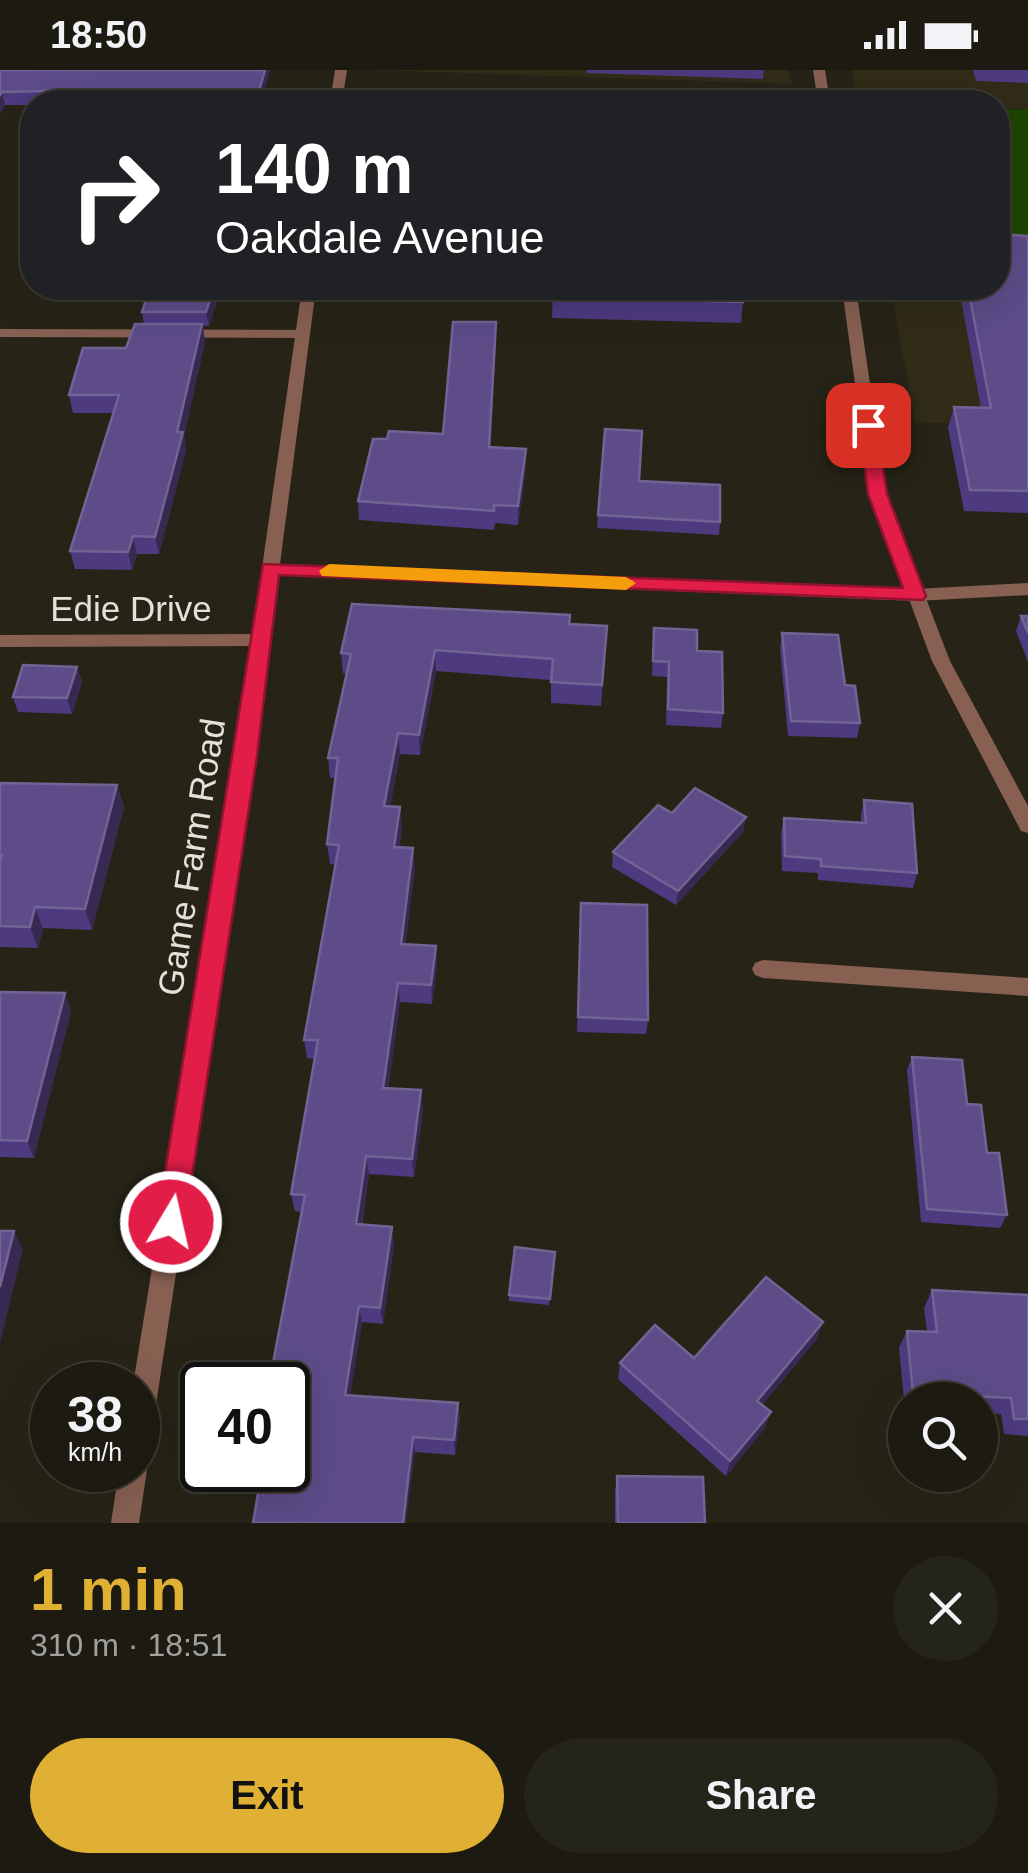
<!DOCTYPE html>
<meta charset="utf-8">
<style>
:root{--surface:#1d1b11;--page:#25241a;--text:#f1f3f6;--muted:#a0a19f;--line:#3b3931;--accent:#dfb034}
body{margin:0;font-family:Arial,sans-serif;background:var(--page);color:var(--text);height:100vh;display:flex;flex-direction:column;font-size:38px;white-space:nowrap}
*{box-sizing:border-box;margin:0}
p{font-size:32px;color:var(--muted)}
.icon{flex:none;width:55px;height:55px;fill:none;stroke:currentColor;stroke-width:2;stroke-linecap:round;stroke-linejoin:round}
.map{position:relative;height:1453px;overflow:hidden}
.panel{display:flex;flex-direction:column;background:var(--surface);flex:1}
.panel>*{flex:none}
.banner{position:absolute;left:20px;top:20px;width:990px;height:210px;border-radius:40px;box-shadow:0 10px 40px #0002,0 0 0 2px var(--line);background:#202124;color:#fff;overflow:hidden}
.buttons{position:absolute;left:888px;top:1312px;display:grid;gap:20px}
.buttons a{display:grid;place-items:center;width:110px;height:110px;border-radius:50%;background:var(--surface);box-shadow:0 10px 40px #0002,0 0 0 2px var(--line);font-size:50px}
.speed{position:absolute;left:30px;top:1292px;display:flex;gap:20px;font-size:50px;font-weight:700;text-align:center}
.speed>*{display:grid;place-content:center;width:130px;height:130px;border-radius:50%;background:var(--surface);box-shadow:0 10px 40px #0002,0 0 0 2px var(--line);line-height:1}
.speed small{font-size:25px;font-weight:400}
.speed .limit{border:5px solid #111;border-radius:15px;background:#fff;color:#111}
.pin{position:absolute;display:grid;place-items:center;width:85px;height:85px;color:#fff;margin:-42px;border-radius:20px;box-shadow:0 5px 15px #0006}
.me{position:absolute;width:110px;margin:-55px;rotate:9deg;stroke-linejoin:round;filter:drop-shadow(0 0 8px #0008)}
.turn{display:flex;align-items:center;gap:35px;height:210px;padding:0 30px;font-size:45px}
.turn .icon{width:130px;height:130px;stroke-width:2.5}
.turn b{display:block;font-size:70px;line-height:85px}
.round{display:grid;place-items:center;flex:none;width:105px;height:105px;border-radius:52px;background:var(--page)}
.headline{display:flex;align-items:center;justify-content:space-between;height:170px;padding:0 30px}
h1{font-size:60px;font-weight:700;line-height:75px;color:var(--accent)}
.cta{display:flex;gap:20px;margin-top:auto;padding:20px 30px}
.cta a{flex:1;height:115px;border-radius:60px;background:var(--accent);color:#111;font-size:40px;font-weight:700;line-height:115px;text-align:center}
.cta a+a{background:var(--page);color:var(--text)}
.status{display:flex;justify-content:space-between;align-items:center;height:70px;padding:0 50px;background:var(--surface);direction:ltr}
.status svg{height:28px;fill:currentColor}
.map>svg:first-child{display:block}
</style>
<div class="status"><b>18:50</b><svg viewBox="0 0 49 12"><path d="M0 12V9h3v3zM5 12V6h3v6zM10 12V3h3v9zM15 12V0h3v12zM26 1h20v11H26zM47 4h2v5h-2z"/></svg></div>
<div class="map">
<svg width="1028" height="1453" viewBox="0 0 1028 1453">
<rect width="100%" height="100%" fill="#272417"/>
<g fill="#302c18">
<polygon points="372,0 789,0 791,14"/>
<polygon points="852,0 1028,0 1028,40 998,38 998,32 858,32"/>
<polygon points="891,218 998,218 1028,357 915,352"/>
</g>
<polygon fill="#1d4601" points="998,39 1028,40 1028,175 998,174"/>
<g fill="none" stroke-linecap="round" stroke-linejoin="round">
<g fill="#876052" fill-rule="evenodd">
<polygon points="813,0 825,0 830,32 818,32"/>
<polygon points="842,218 856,218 886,424 950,591 1028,736 1028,763 1021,761 932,591 870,424"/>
<polygon points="0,259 303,260 310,264 303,268 0,267"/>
<polygon points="262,564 271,570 262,576 0,577 0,565"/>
<polygon points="763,890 1028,908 1028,926 763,908 755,905 752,899 755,893"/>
</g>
<g fill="#876052" fill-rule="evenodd">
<polygon points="335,0 347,0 342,32 330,32"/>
<polygon points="302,218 316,218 280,494 916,519 1028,513 1028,525 916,531 279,505 255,687 151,1367 148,1377 138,1380 138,1315 133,1315 235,687"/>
<polygon points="138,1388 143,1390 147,1400 139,1453 111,1453 119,1400 138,1400"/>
</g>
</g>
<g fill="#4d3a7f">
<polygon points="0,0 270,0 261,32 32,32 32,35 5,35 0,44"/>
<polygon points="587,0 764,0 763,9 586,3"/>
<polygon points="973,0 1028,0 1028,13 976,11"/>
<polygon points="1028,166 1028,443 964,441 948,358 954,337 981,338 959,218 998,218"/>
<polygon points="221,218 209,256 203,256 205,271 184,366 186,380 159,484 137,484 132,500 75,499 70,481 113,343 73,343 69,325 126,278 144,254 142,242"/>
<polygon points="553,218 743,232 741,253 552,248"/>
<polygon points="496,270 490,378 526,398 518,455 495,453 494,460 359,450 358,431 387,369 443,364"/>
<polygon points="605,359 639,411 720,452 719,465 597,458"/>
<polygon points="1021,546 1028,546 1028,592 1016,561"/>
<polygon points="569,554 607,556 601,636 551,633 551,610 436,601 420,685 400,684 390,736 402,757 399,777 415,798 405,874 436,876 437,896 432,934 400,932 388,1018 421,1020 423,1039 414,1107 369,1104 362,1155 394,1174 383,1254 362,1252 350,1325 458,1333 460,1348 455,1385 415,1382 288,1400 295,1310 278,1309 273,1293 301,1142 295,1141 291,1124 315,989 307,988 304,970 335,795 330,794 327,774 335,708 330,708 328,688 347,604 343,603 341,583"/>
<polygon points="654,558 697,581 723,643 721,658 666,655 667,607 652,606"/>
<polygon points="782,563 845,615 860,653 857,668 788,666 780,578"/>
<polygon points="77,597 82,612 72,644 18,642 13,627"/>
<polygon points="0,713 117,715 124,737 92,860 43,858 38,878 0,877"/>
<polygon points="864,730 917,803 913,818 818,810 818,803 782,801 781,763 784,748 861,753 861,745"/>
<polygon points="672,743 746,747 743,762 676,835 612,797 613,782"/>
<polygon points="581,833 648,950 646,964 577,962"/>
<polygon points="0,922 65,923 71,941 34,1088 0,1087"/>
<polygon points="912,987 967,1034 987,1083 1007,1145 1000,1158 921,1152 907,1000"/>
<polygon points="555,1182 549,1235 509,1231 509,1225"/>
<polygon points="932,1220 1028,1225 1028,1366 1004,1364 1001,1344 980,1343 980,1330 905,1330 905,1339 899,1278 907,1261 927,1262 924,1238"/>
<polygon points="817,1269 762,1335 765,1358 726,1406 618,1309 620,1293 694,1288"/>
<polygon points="617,1406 705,1453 615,1453 615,1421"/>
</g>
<g fill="#372951">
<polygon points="265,0 270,0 261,32 256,32"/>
<polygon points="2,22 5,35 0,44 0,25"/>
<polygon points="214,218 221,218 209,256 206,242"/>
<polygon points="496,252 496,270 490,396 489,377"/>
<polygon points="202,254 205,271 184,366 186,380 159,484 155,467"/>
<polygon points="526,379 526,398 518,455 518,436"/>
<polygon points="133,466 137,484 132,500 128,482"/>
<polygon points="435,580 436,601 420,685 419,665"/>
<polygon points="77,597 82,612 72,644 67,628"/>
<polygon points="398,663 400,684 386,756 384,736"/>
<polygon points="117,715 124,737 92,860 85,839"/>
<polygon points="400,737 402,757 396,797 394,777"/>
<polygon points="746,747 743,762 676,835 678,821"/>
<polygon points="413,778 415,798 403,894 401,874"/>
<polygon points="35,837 43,858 38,878 30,857"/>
<polygon points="436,876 437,896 432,934 431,915"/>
<polygon points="398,913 400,932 386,1037 383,1018"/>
<polygon points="65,923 71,941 34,1088 27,1071"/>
<polygon points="421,1020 423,1039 414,1107 412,1089"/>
<polygon points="366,1086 369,1104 359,1172 356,1154"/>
<polygon points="392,1157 394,1174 383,1254 380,1238"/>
<polygon points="14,1161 23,1179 0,1274 0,1217"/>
<polygon points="359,1236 362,1252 348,1340 345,1325"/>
<polygon points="823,1252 817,1269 752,1347 757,1331"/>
<polygon points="458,1333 460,1348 455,1385 454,1370"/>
<polygon points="771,1342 765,1358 726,1406 730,1391"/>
<polygon points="413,1367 415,1382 406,1453 403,1453"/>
</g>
<g fill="#5d4c88" stroke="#726395" stroke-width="2.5">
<polygon points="0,0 265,0 256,32 132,32 141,19 2,22 0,25"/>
<polygon points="998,164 1028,166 1028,421 970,420 954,337 991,338 968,218 998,218"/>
<polygon points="150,218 214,218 206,242 142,242"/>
<polygon points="553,218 742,218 743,232 553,227"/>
<polygon points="453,252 496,252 489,377 526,379 518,436 494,435 494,441 358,431 373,369 387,369 389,361 443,364"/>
<polygon points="135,254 202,254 177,362 183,362 155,467 133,466 128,482 70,481 119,325 69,325 83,278 126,278"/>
<polygon points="605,359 642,361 639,411 720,415 720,452 598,445"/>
<polygon points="352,534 570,545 569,554 607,556 602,615 551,612 553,589 435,580 419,665 398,663 384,736 400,737 394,777 413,778 401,874 436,876 431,915 398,913 383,1018 421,1020 412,1089 366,1086 356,1154 392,1157 380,1238 359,1236 345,1325 458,1333 454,1370 413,1367 403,1453 253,1453 262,1400 288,1400 288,1354 297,1295 273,1293 305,1125 291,1124 318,970 304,970 339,775 327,774 338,688 328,688 351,584 341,583"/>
<polygon points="1021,546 1028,546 1028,563"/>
<polygon points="654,558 697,560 697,581 722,582 723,643 668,639 669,592 653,591"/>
<polygon points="782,563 838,565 845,615 855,616 860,653 791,651"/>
<polygon points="23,595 77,597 67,628 13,627"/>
<polygon points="0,713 117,715 85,839 35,837 30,857 0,856 0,792 2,785 0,785"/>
<polygon points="695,718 746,747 678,821 613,782 658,735 672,743"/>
<polygon points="864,730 912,734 917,803 821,796 821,789 785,786 784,748 866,753"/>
<polygon points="581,833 647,835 648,950 578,947"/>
<polygon points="0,922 65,923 27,1071 0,1070"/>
<polygon points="912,987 962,990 967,1034 981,1035 987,1083 999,1083 1007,1145 927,1139"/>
<polygon points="0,1161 14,1161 0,1217"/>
<polygon points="515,1177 555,1182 550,1229 509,1225"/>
<polygon points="766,1207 823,1252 757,1331 771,1342 730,1391 620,1293 655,1255 694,1288"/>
<polygon points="932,1220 1028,1225 1028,1349 1014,1349 1011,1328 913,1323 907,1261 937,1262"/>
<polygon points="617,1406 703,1407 705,1453 618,1453"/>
</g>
<polygon fill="#e11d48" stroke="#92132f" stroke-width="2.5" points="868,350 877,355 887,424 926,526 923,530 279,505 257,686 185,1152 181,1161 171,1164 161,1161 157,1152 263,494 903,518 868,424 859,355"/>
<polygon fill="#f59e0b" points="329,494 626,507 636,513 626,520 322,506 319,501"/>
<g text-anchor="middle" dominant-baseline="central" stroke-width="10" stroke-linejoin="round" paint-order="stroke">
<g font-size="35" fill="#e3e1d9" stroke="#272417">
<text x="131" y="538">Edie Drive</text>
<text transform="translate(191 787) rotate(-81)">Game Farm Road</text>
</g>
</g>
</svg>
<div class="buttons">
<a><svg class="icon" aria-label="search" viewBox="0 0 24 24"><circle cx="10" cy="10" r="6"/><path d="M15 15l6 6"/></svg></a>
</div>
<div class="speed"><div>38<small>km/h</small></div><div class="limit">40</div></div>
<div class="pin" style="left:868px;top:355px;background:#d93025"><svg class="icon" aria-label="arrive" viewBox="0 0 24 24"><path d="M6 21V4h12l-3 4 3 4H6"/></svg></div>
<svg class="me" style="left:171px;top:1152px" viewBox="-20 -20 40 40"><circle r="17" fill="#e11d48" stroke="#fff" stroke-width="3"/><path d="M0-11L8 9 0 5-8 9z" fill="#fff"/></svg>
<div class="banner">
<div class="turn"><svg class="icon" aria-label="right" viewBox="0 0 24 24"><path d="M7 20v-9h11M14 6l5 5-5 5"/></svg><div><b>140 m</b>Oakdale Avenue</div></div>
</div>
</div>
<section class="panel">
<div class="headline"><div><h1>1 min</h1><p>310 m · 18:51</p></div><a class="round"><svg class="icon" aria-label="close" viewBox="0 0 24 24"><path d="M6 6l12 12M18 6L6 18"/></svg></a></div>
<div class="cta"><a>Exit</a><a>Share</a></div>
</section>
